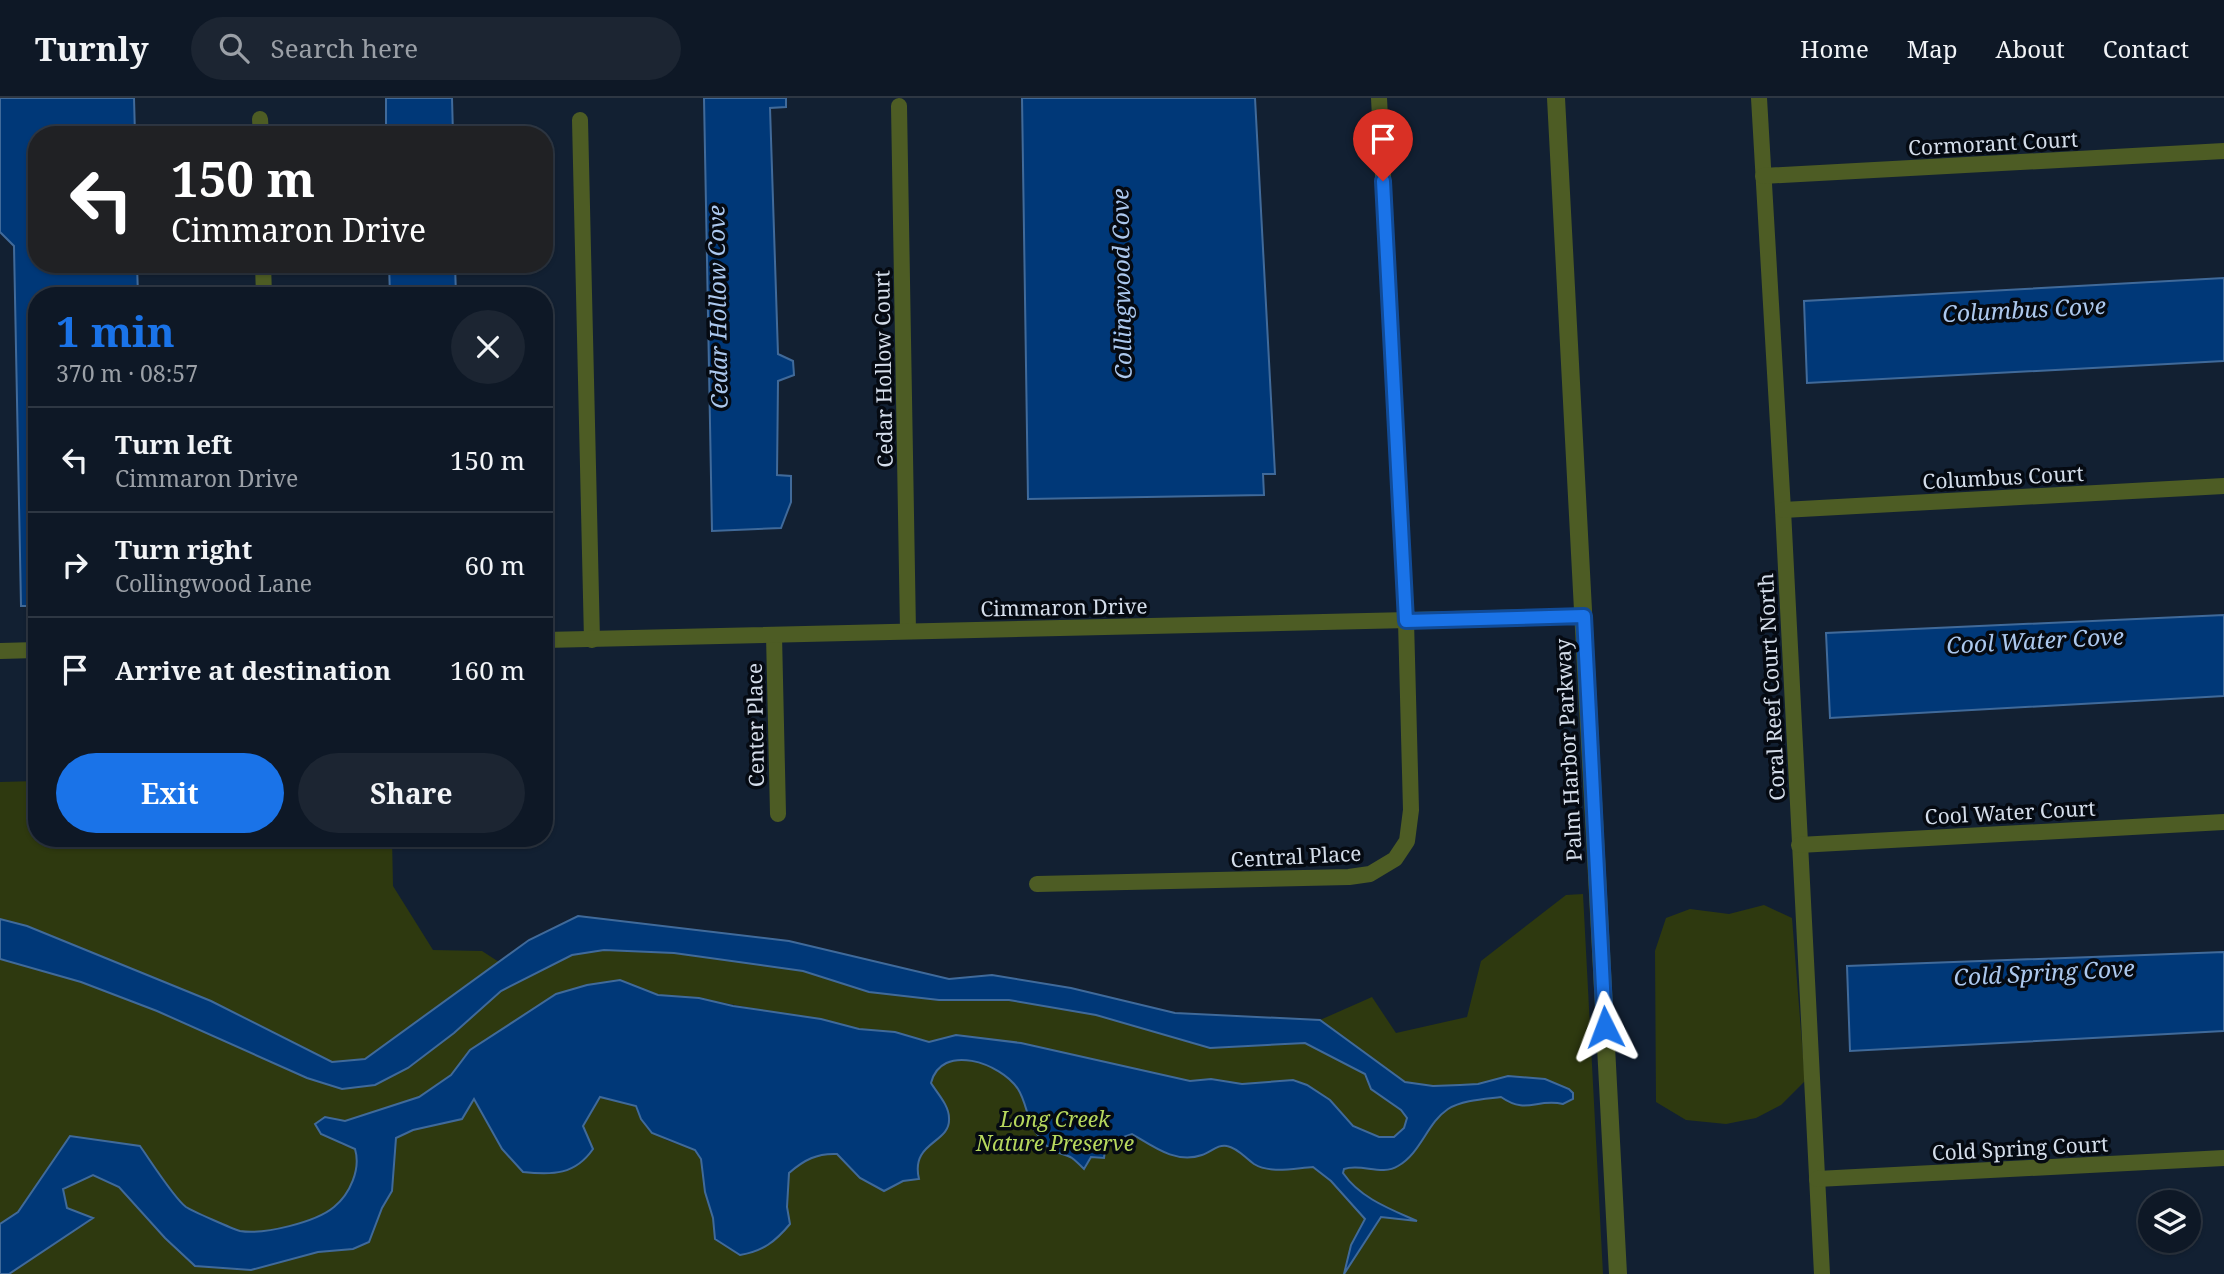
<!DOCTYPE html>
<meta charset="utf-8">
<style>
:root{--surface:#0e1826;--page:#1c2532;--text:#f1f3f6;--muted:#9ba0a7;--line:#2e3743;--accent:#1a73e8}
body{margin:0;font-family:"Noto Serif",serif;background:var(--page);color:var(--text);height:100vh;display:flex;flex-direction:column;font-size:26px;white-space:nowrap}
*{box-sizing:border-box;margin:0}
p{font-size:23px;color:var(--muted)}
.icon{flex:none;width:38px;height:38px;fill:none;stroke:currentColor;stroke-width:2;stroke-linecap:round;stroke-linejoin:round}
.map{position:relative;flex:1;overflow:hidden}
.sheet{position:absolute;left:28px;top:189px;width:525px;height:560px;display:flex;flex-direction:column;background:var(--surface);border-radius:28px;box-shadow:0 2px 5px #0004,0 0 0 2px var(--line)}
.sheet>*{flex:none}
.banner{position:absolute;left:28px;top:28px;width:525px;height:147px;border-radius:28px;box-shadow:0 2px 5px #0004,0 0 0 2px var(--line);background:#202124;color:#fff;overflow:hidden}
.buttons{position:absolute;left:2138px;top:1092px;display:grid;gap:14px}
.buttons a{display:grid;place-items:center;width:63px;height:63px;border-radius:50%;background:var(--surface);box-shadow:0 2px 5px #0004,0 0 0 2px var(--line);font-size:35px}
.pin{position:absolute;display:grid;place-items:center;width:60px;height:60px;color:#fff;margin:-72px -30px;border-radius:50% 50% 50% 0;rotate:-45deg;box-shadow:0 0 7px #0007}
.pin .icon{rotate:45deg}
.me{position:absolute;width:77px;margin:-38px;rotate:357deg;stroke-linejoin:round;filter:drop-shadow(0 0 5px #0008)}
.turn{display:flex;align-items:center;gap:24px;height:147px;padding:0 28px;font-size:32px}
.turn .icon{width:91px;height:91px;stroke-width:2.5}
.turn b{display:block;font-size:49px;line-height:60px}
.round{display:grid;place-items:center;flex:none;width:74px;height:74px;border-radius:37px;background:var(--page)}
.headline{display:flex;align-items:center;justify-content:space-between;height:119px;padding:0 28px}
h1{font-size:42px;font-weight:700;line-height:52px;color:var(--accent)}
.primary-button{display:flex;gap:14px;margin-top:auto;padding:14px 28px}
.primary-button a{flex:1;height:80px;border-radius:42px;background:var(--accent);color:#fff;font-size:28px;font-weight:700;line-height:80px;text-align:center}
.primary-button a+a{background:var(--page);color:var(--text)}
ul{padding:0;list-style:none}
li{display:flex;align-items:center;gap:21px;height:105px;padding:0 28px;border-top:2px solid var(--line)}
li div{flex:1}
li b{display:block;font-size:26px}
li em{font-style:normal}
header{display:flex;align-items:center;gap:42px;box-sizing:border-box;height:98px;padding:0 35px;background:var(--surface);border-bottom:2px solid var(--line)}
header strong{font-size:33px}
nav{display:flex;gap:38px;margin-inline-start:auto;font-size:24px}
.search{width:490px;height:63px;background:var(--page);display:flex;align-items:center;gap:18px;box-sizing:border-box;padding:0 24px;border-radius:38px;color:var(--muted);font-size:26px}
.map>svg:first-child{display:block}
</style>
<header>
<strong>Turnly</strong>
<div class="search"><svg class="icon" aria-label="search" viewBox="0 0 24 24"><circle cx="10" cy="10" r="6"/><path d="M15 15l6 6"/></svg>Search here</div>
<nav><a>Home</a><a>Map</a><a>About</a><a>Contact</a></nav>
</header>
<div class="map">
<svg width="2224" height="1176" viewBox="0 0 2224 1176">
<rect width="100%" height="100%" fill="#122032"/>
<g fill="#2e390f">
<polygon points="37,683 37,740 392,740 393,788 433,852 482,853 499,864 365,961 332,964 98,858 27,828 0,821 0,684"/>
<path d="M1583,796L1603,1176H9L92,1121L67,1110L63,1091L93,1077L119,1089L165,1140L251,1172L318,1154L353,1151L375,1129L382,1110L392,1093L396,1040L413,1032L462,1021L474,1001L502,1051L523,1074C552,1077 575,1077 593,1051L583,1028L601,999L636,1008L641,1021L666,1042L695,1052L701,1061L705,1094L713,1120L715,1141L740,1157L790,1126L787,1109L789,1075C804,1062 817,1055 837,1056L860,1080L884,1093L929,944L895,934L859,931L699,900L658,897L620,882L587,887L556,896L470,952L451,977L419,999L345,1023L340,1046L355,1051C361,1071 350,1095 334,1109C316,1124 264,1137 240,1133C233,1131 192,1114 186,1109C175,1101 150,1062 140,1048L71,1038L18,1114L0,1126V861L81,884L157,913L307,980L408,970L454,935L501,893L572,857L604,852L674,855L803,873L869,894L939,902H944L992,877L1071,890L1175,915L1320,922L1372,899L1396,935L1467,919L1481,863L1566,797Z"/>
<polygon points="1764,807 1792,820 1805,983 1781,1007 1756,1020 1726,1026 1686,1022 1656,1004 1655,853 1666,820 1690,811 1729,816"/>
</g>
<g fill="#003878" stroke="#406a9a" stroke-width="2">
<polygon points="0,0 134,0 135,37 37,37 37,166 137,166 138,198 37,198 37,508 21,508 14,148 0,134"/>
<polygon points="386,0 452,0 453,37 386,37"/>
<polygon points="704,0 786,0 786,9 770,10 778,256 793,263 794,277 778,283 777,377 791,378 791,404 781,430 712,433"/>
<polygon points="1022,0 1255,0 1275,376 1263,376 1264,397 1028,401"/>
<polygon points="389,166 455,166 456,198 390,198"/>
<polygon points="2224,180 2224,263 1807,285 1804,203"/>
<polygon points="2224,517 2224,598 1830,620 1826,535"/>
<path d="M578,818L789,843L949,881L992,877L1071,890L1175,915L1320,922L1405,984L1433,988L1460,987L1478,986L1508,978L1545,981L1569,991L1573,995V1001L1563,1006C1536,1000 1527,1017 1501,999C1485,1001 1462,1002 1448,1011C1427,1025 1421,1055 1398,1068C1382,1078 1361,1065 1344,1071L1343,1075C1360,1100 1390,1111 1417,1123L1381,1119L1344,1176L1351,1147L1365,1121L1331,1083L1313,1069C1295,1070 1270,1076 1254,1066C1245,1060 1238,1050 1227,1048C1218,1046 1211,1054 1202,1057C1176,1066 1154,1049 1132,1036L1106,1045L1104,1060L1091,1059L1084,1071C1080,1067 1076,1063 1072,1060C1066,1056 1058,1056 1052,1052C1046,1049 1041,1041 1037,1036C1027,1024 1027,1005 1018,991C1001,965 941,944 931,985C937,995 949,1007 949,1020C951,1046 910,1043 919,1081L903,1083L884,1093L860,1080L837,1056C817,1055 804,1062 789,1075L787,1109L790,1126C775,1144 763,1153 740,1157L715,1141L713,1120L705,1094L701,1061L695,1052L652,1035L641,1021L636,1008L600,999L583,1028L593,1051C575,1077 553,1077 523,1074L502,1051L474,1001L462,1021L413,1032L396,1040L392,1093L382,1110L369,1144L353,1151L318,1154L251,1172L195,1168L165,1140L119,1089L93,1077L63,1091L67,1110L93,1120L9,1176H0V1126L18,1114L70,1038L140,1048C150,1062 174,1100 186,1109C192,1113 233,1131 240,1133C264,1137 316,1124 334,1109C350,1096 361,1071 355,1051L321,1036L315,1026L325,1019L345,1023L419,999L451,977L470,952L556,896L587,887L620,882L658,897L699,900L733,908L821,921L859,931L895,934L929,944L956,937L1021,945L1190,983L1211,981L1242,986L1293,982L1307,987L1330,1002L1353,1028L1379,1039H1394L1404,1030L1407,1020L1401,1012L1371,991L1365,976L1305,945L1210,950L1096,917L1009,902H939L869,894L803,873L674,855L604,852L572,857L501,893L454,935L408,970L375,987L342,991L307,980L157,913L81,884L0,861V821L27,828L211,903L332,964L365,961L529,842Z"/>
<polygon points="2224,854 2224,933 1850,953 1847,868"/>
</g>
<g fill="none" stroke-linecap="round" stroke-linejoin="round">
<g stroke="#4d5c24" stroke-width="16">
<polyline points="1759,0 1783,412 1822,1176"/>
<polyline points="899,8 908,533"/>
<polyline points="260,21 261,37"/>
<polyline points="580,22 592,542"/>
<polyline points="1763,78 2224,53"/>
<polyline points="263,166 264,198"/>
<polyline points="1783,412 2224,388"/>
<polyline points="774,537 778,716"/>
<polyline points="544,542 1584,518"/>
<polyline points="0,553 37,552"/>
<polyline points="1799,747 2224,724"/>
<polyline points="1037,786 1349,779 1370,776 1395,761 1407,743 1411,712 1406,523 1379,0"/>
<polyline points="1817,1081 2224,1060"/>
</g>
<polyline stroke="#4d5c24" stroke-width="18" points="1556,0 1618,1176"/>
</g>
<g fill="none" stroke-linecap="round" stroke-linejoin="round">
<g stroke="#114b97" stroke-width="18">
<polyline id="route" points="1383,83 1406,523 1584,518 1605,929"/>
</g>
<use href="#route" stroke="#1a73e8" stroke-width="12"/>
</g>
<g text-anchor="middle" dominant-baseline="central" stroke-width="7" stroke-linejoin="round" paint-order="stroke">
<g font-size="21" fill="#d4ddea" stroke="#050a12">
<text transform="translate(1993 45) rotate(-3)">Cormorant Court</text>
<text transform="translate(883 271) rotate(-91)">Cedar Hollow Court</text>
<text transform="translate(2003 379) rotate(-3)">Columbus Court</text>
<text transform="translate(1064 509) rotate(-1)">Cimmaron Drive</text>
<text transform="translate(1771 589) rotate(-93)">Coral Reef Court North</text>
<text transform="translate(755 627) rotate(-91)">Center Place</text>
<text transform="translate(1568 652) rotate(-93)">Palm Harbor Parkway</text>
<text transform="translate(2010 714) rotate(-3)">Cool Water Court</text>
<text transform="translate(1296 758) rotate(-3)">Central Place</text>
<text transform="translate(2020 1050) rotate(-3)">Cold Spring Court</text>
</g>
<g font-size="21" font-style="italic" fill="#b6d75d" stroke="#050a12">
<text x="1055" y="1021">Long Creek<tspan x="1055" dy="24">Nature Preserve</tspan></text>
</g>
<g font-size="23" font-style="italic" fill="#acc8ee" stroke="#050a12">
<text transform="translate(1121 186) rotate(-91)">Collingwood Cove</text>
<text transform="translate(717 209) rotate(-91)">Cedar Hollow Cove</text>
<text transform="translate(2024 211) rotate(-3)">Columbus Cove</text>
<text transform="translate(2035 542) rotate(-3)">Cool Water Cove</text>
<text transform="translate(2044 874) rotate(-3)">Cold Spring Cove</text>
</g>
</g>
</svg>
<div class="buttons">
<a><svg class="icon" aria-label="layers" viewBox="0 0 24 24"><path d="M12 4l9 5-9 5-9-5zM3 14l9 5 9-5"/></svg></a>
</div>
<div class="pin" style="left:1383px;top:83px;background:#d93025"><svg class="icon" aria-label="arrive" viewBox="0 0 24 24"><path d="M6 21V4h12l-3 4 3 4H6"/></svg></div>
<svg class="me" style="left:1605px;top:929px" viewBox="-20 -20 40 40"><path d="M0-17L14 15 0 8-14 15z" fill="#1a73e8" stroke="#fff" stroke-width="4"/></svg>
<div class="banner">
<div class="turn"><svg class="icon" aria-label="left" viewBox="0 0 24 24"><path d="M17 20v-9H6M10 6l-5 5 5 5"/></svg><div><b>150 m</b>Cimmaron Drive</div></div>
</div>
<section class="sheet">
<div class="headline"><div><h1>1 min</h1><p>370 m · 08:57</p></div><a class="round"><svg class="icon" aria-label="close" viewBox="0 0 24 24"><path d="M6 6l12 12M18 6L6 18"/></svg></a></div>
<ul>
<li><svg class="icon" aria-label="left" viewBox="0 0 24 24"><path d="M17 20v-9H6M10 6l-5 5 5 5"/></svg><div><b>Turn left</b><p>Cimmaron Drive</p></div><em>150 m</em></li>
<li><svg class="icon" aria-label="right" viewBox="0 0 24 24"><path d="M7 20v-9h11M14 6l5 5-5 5"/></svg><div><b>Turn right</b><p>Collingwood Lane</p></div><em>60 m</em></li>
<li><svg class="icon" aria-label="arrive" viewBox="0 0 24 24"><path d="M6 21V4h12l-3 4 3 4H6"/></svg><div><b>Arrive at destination</b></div><em>160 m</em></li>
</ul>
<div class="primary-button"><a>Exit</a><a>Share</a></div>
</section>
</div>
